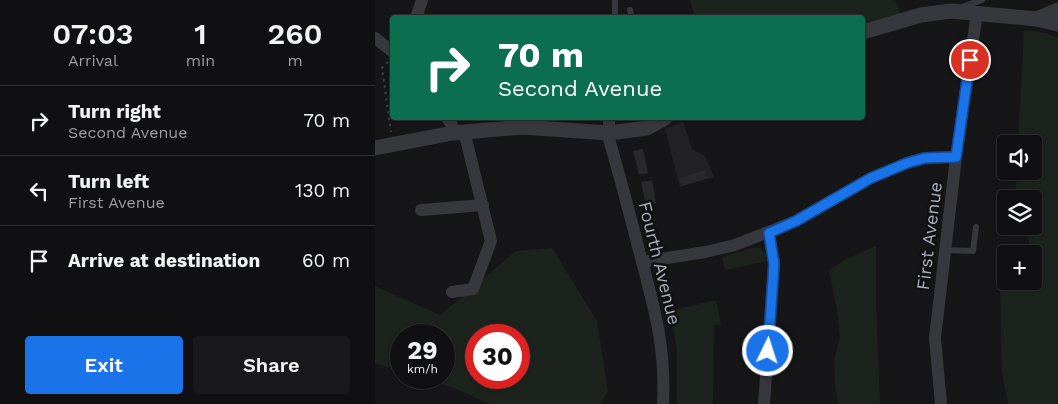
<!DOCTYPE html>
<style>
:root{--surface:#101012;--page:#19191b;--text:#f1f3f6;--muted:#9c9d9f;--line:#303032;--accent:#1a73e8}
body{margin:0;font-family:"Work Sans",sans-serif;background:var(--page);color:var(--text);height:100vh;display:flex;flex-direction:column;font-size:19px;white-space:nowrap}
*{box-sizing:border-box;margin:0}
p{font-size:16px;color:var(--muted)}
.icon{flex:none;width:28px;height:28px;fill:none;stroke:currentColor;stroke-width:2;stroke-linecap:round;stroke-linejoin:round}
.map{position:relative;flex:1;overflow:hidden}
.details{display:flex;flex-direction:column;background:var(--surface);width:375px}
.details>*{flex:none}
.guide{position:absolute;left:15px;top:15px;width:475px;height:105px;border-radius:5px;box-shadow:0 1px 4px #0004,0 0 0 1px var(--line);background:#0b6e4f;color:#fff;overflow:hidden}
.tools{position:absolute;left:622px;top:135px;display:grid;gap:10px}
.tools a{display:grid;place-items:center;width:45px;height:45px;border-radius:5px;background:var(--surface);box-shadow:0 1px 4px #0004,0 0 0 1px var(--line);font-size:25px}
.speed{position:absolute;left:15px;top:324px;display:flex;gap:10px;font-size:25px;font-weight:700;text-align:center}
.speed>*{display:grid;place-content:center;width:65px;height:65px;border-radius:50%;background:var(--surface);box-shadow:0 1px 4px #0004,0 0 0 1px var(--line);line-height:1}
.speed small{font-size:12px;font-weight:400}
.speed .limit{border:8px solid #d22;background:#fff;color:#111}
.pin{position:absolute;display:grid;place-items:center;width:42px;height:42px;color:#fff;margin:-21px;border:2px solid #fff;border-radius:50%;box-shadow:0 1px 5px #0007}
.me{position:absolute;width:55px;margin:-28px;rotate:4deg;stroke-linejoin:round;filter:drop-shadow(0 0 4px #0008)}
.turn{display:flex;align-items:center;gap:18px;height:105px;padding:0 25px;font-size:22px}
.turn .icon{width:65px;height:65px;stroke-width:2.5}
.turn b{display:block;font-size:35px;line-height:42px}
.eta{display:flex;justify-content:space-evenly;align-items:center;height:85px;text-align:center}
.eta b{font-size:30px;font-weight:600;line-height:35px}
.cta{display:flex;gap:10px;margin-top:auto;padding:10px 25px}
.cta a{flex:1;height:58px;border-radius:5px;background:var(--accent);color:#fff;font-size:20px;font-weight:600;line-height:58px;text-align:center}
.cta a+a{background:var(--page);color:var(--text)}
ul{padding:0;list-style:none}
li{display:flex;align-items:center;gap:15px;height:70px;padding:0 25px;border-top:1px solid var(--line)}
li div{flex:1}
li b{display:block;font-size:19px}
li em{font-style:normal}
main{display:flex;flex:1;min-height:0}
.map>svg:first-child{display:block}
</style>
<main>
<section class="details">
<div class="eta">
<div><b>07:03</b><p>Arrival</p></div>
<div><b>1</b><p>min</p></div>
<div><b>260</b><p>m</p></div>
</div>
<ul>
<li><svg class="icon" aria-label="right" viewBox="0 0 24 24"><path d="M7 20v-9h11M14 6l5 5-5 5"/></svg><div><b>Turn right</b><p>Second Avenue</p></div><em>70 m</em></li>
<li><svg class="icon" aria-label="left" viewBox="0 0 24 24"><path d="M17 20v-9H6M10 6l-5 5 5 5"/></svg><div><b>Turn left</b><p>First Avenue</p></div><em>130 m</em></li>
<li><svg class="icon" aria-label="arrive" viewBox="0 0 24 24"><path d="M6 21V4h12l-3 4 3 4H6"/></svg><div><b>Arrive at destination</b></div><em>60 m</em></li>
</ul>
<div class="cta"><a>Exit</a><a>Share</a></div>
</section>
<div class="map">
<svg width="683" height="404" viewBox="0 0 683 404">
<rect width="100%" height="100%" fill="#161618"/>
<polygon fill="#222225" points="308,122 317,149 330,156 339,177 305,187 290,129"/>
<g fill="#1c231d" fill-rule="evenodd">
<polygon points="315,0 520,0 526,14 488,24 488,18 320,17"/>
<polygon points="649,30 671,33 683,38 683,404 633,404 627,372 625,289 650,291 651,281 659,281 659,254 653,254 655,229 642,226 659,226 659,199 640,199 642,171 659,171 659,144 643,144"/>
<polygon points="501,246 501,303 505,404 463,404 460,386 459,361 465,337 462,310 454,270 472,259"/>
<path d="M177,248L222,321L233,391L225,404H114L82,389L46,378H69V335H26V372L0,363V286L65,315L141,251ZM101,335H144V378H101Z"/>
<polygon points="377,248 386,248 391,254 392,261 350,270 347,257"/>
<polygon points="341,300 346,324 339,326 338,404 302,404 302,351 295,311"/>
</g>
<g fill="#29292c">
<polygon points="268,149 273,173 264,175 258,151"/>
<polygon points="330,170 332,178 307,186 304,178"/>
<polygon points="277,180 281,203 271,205 266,182"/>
</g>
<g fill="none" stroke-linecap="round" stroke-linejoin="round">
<polyline stroke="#3d3f44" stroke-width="2" stroke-dasharray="2.5 4" stroke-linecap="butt" points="13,62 7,68 16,132"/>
<g stroke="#37383d" stroke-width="6">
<polyline points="240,0 240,18"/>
<polyline points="584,8 607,0"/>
<polyline points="255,10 257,18"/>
<polyline points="570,250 598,251 601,227"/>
</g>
<g stroke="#37383d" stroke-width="12">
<polyline points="41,18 47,0"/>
<polyline points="0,38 18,52"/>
<polyline points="72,118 77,125 78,133"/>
<path d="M234,118V139C245,177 255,215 265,254C279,307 291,347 288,404"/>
<polyline points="46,210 108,205"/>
<polyline points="267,262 330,252 360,245 421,221 496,178 532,163 550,158 581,157"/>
<polyline points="77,292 98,289 116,241 89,131"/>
<polyline points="389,404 399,263 394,233"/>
<polyline points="566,404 560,338 581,157 602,13"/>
</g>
<g stroke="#37383d" stroke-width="15">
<polyline points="662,19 683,10"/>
<polyline points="488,32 546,15 576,11 662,19 683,24"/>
<polyline points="0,148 78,133 147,127 234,133 272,128 290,118"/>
</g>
</g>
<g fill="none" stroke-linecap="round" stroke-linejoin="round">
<g stroke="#114b97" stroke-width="12">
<polyline id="route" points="393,351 399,264 394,233 421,221 496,178 532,163 550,158 581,157 595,60"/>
</g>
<use href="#route" stroke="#1a73e8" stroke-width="9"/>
</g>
<g text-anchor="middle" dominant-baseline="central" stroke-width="5" stroke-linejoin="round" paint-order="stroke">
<g font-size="18" fill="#a8adb8" stroke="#111113">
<text transform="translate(554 236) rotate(-83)">First Avenue</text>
<text transform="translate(285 263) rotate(76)">Fourth Avenue</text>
</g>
</g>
</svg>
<div class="tools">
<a><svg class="icon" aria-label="sound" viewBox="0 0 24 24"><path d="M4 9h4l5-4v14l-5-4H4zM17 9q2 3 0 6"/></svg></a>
<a><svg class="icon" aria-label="layers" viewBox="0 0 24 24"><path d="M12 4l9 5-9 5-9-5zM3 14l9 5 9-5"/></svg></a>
<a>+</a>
</div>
<div class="speed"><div>29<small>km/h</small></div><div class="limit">30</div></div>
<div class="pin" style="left:595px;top:60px;background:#d93025"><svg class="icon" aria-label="arrive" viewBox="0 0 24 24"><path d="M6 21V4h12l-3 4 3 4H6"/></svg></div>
<svg class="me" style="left:393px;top:351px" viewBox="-20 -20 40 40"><circle r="17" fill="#1a73e8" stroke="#fff" stroke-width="3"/><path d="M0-11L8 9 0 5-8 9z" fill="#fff"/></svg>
<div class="guide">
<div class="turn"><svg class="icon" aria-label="right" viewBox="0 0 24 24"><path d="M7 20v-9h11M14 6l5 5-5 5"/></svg><div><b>70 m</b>Second Avenue</div></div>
</div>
</div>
</main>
